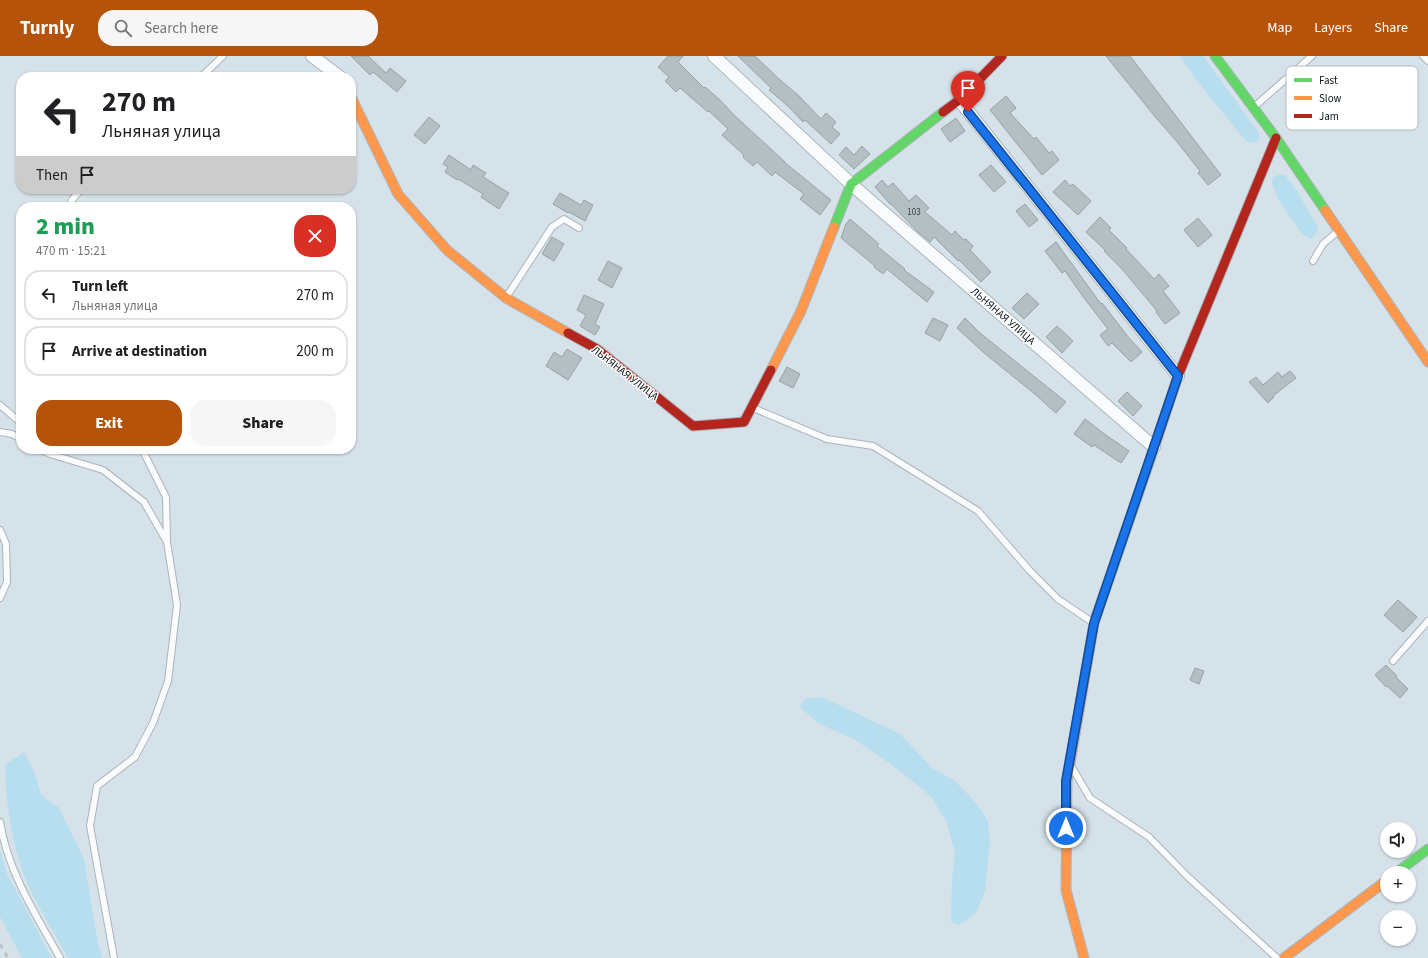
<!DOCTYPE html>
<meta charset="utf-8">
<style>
:root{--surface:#fff;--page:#f6f6f6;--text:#202124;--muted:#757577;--line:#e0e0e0;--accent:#b45309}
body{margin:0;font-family:"Source Sans 3",sans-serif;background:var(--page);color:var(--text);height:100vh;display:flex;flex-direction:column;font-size:15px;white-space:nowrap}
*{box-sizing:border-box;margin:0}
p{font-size:13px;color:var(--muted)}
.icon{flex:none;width:22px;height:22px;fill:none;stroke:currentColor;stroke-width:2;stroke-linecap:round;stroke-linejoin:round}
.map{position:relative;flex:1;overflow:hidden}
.drawer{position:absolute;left:16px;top:146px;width:340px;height:252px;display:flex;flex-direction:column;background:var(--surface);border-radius:16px;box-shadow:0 1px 3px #0004}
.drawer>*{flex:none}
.hud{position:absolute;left:16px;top:16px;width:340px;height:122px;border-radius:16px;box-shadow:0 1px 3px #0004;background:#fff;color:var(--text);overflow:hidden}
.controls{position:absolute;left:1380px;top:766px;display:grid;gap:8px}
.controls a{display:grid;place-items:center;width:36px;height:36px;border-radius:50%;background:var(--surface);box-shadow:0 1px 3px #0004;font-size:20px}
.pin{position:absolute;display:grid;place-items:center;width:34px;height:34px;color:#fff;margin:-41px -17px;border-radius:50% 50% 50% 0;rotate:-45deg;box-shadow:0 0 4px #0007}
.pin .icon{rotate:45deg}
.me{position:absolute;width:44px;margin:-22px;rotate:0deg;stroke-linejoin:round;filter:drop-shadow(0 0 3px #0008)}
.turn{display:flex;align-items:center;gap:14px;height:84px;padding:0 20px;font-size:18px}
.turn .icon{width:52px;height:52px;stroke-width:2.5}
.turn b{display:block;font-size:28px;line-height:34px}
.then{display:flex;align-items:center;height:38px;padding:0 20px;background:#0003;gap:8px;font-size:15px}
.round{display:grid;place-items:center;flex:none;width:42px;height:42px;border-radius:16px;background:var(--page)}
.headline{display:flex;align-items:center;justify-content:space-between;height:68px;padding:0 20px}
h1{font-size:24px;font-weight:800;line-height:30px;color:#1e9e55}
.action{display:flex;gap:8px;margin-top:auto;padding:8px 20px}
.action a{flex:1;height:46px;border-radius:16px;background:var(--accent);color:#fff;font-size:16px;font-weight:800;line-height:46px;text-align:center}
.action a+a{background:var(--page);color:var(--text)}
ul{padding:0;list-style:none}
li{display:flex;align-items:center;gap:12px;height:50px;margin:0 8px 6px;padding:0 12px;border:2px solid var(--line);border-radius:16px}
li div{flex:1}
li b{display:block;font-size:15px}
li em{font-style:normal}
header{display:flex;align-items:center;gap:24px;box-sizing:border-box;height:56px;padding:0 20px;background:var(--accent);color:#fff}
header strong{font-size:19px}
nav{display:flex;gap:22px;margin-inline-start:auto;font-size:14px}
.search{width:280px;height:36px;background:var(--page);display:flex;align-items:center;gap:10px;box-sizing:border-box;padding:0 14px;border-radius:16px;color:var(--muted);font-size:15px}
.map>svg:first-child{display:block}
</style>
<header>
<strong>Turnly</strong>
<div class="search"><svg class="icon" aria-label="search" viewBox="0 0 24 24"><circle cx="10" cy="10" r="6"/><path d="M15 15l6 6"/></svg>Search here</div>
<nav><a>Map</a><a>Layers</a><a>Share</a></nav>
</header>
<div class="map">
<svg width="1428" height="902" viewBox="0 0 1428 902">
<rect width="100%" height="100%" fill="#d5e2e9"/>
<g fill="#b6deef">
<polygon points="1180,0 1203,0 1259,77 1259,83 1255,87 1246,85 1197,25"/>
<polygon points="1278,119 1285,119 1295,132 1318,171 1315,180 1310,183 1302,178 1278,143 1272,127 1273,121"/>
<polygon points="822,641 900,678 932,712 955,725 976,747 988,765 990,785 985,835 976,857 958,869 951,866 952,823 955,797 947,767 932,742 914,726 888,706 854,683 819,668 800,651 805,643"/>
<path d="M24,696L34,715L41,739L59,752L84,803L98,888L102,902H68C55,878 39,853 28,829C12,791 6,750 5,709Z"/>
<polygon points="0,794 7,818 52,902 22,902 0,861"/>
</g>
<g fill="#b3bfc2" stroke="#97a2a5">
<polygon points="351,0 368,0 386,17 390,12 406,25 397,36 373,16 370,19"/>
<polygon points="668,0 683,0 678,6 704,32 705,31 720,44 735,60 785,106 784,106 831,144 820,159 800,143 804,138 775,116 772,120 757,106 753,110 743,101 744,99 722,79 728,73 709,55 708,56 680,32 676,36 665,25 669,21 658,11"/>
<polygon points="738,0 755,0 779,23 799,40 821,63 826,57 836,66 832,71 840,78 831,88 805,64 803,66 788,50 769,34 771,32"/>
<polygon points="1106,0 1130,0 1221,119 1208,129 1198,117 1200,115 1178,87 1157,63"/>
<polygon points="1006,40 1016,52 1010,57 1034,83 1036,81 1049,97 1052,95 1059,104 1042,119 990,54"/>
<polygon points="429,61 440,70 425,88 414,79"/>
<polygon points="956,62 965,75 950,86 941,73"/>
<polygon points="862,90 870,98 854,113 839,99 846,91 854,99"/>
<polygon points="449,99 471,114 473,109 486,117 483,121 509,137 499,153 481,141 483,138 458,123 457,124 445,116 448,111 443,108"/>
<polygon points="991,109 1006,126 994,136 979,119"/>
<polygon points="882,124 888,131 893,127 909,145 916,139 929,152 925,156 952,179 955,175 964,184 966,183 973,190 970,194 991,216 981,226 959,204 958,205 934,181 930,186 917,175 891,148 890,148 875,131"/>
<polygon points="1065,124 1070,130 1073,128 1091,145 1078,159 1053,136"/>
<polygon points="560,137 581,149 584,144 593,149 585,165 569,156 568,157 553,148"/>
<polygon points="1025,148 1038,164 1029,171 1016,155"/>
<polygon points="1100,161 1111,172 1109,174 1127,192 1126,193 1154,223 1159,218 1169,230 1163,235 1180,257 1165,268 1156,256 1157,255 1122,213 1104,195 1105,194 1086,176"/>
<polygon points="1198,162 1212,179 1198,191 1184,174"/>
<polygon points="850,163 879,188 877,190 905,213 904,214 934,236 927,246 887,213 883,218 874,211 875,210 841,182 846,168"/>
<polygon points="552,181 564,188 554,205 542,198"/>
<polygon points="1056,186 1101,248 1102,247 1129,282 1142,296 1131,306 1112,287 1108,290 1100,279 1108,273 1084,242 1065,215 1062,217 1045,195"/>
<polygon points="608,205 622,212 612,232 598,224"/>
<polygon points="1027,237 1039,248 1024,263 1012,252"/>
<polygon points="584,239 604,248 595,268 600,271 595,279 580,270 586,259 577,254"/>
<polygon points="933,262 948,269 940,285 925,277"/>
<polygon points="965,262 980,277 1066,346 1056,357 1036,339 983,296 957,272"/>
<polygon points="1057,270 1073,285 1062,297 1046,281"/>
<polygon points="567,293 582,302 568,324 546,310 554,296 562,301"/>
<polygon points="787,311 800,318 793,332 779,325"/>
<polygon points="1290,315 1296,322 1273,340 1274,341 1268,347 1249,326 1256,321 1263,329 1278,316 1282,321"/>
<polygon points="1127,336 1142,350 1133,360 1118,345"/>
<polygon points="1085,363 1103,377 1129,395 1121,407 1094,389 1092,391 1074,378"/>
<polygon points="1398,544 1417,561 1403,576 1384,559"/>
<polygon points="1386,609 1397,620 1396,621 1408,633 1400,642 1387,630 1386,631 1375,619"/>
<polygon points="1195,612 1204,615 1199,628 1190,624"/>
</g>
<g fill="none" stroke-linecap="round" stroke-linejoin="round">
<g stroke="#abb5ba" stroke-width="8">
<g id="lane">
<polyline points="1423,0 1428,5"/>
<polyline points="201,21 223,0"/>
<polyline points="1254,51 1312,0"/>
<polyline points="69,151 72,144 81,133"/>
<polyline points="1313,205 1323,188 1337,176"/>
<polyline points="507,240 552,171 564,163 579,172"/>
<polyline points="0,349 21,367"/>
<polyline points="753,352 827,383 873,390 978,455 1030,515 1058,543 1092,566"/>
<polyline points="0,376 12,378 21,383"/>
<polyline points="40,393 50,398 103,414 144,446 167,486 177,549 168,625 153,667 135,701 97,730 90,770 114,902"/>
<polyline points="142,393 166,441 167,485"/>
<polyline points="0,474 6,488 7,526 0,542"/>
<polyline points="1393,605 1428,565"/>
<polyline points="1073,713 1090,742 1149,781 1188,821 1277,902"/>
<path d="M0,766C8,816 36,859 60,902"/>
</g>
</g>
<g stroke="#abb5ba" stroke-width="14">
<g id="street">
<polyline points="312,0 340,21"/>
<polyline points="714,0 851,128 1154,391"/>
<polyline points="959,44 1178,320"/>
</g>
</g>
<g stroke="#abb5ba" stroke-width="11">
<g id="fast">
<polyline points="1215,0 1276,82 1325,154"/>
<polyline points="834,171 851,128 943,56"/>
<polyline points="1097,558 1153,395"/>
<polyline points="1396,817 1428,793"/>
</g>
</g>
<g stroke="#abb5ba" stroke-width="11">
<g id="slow">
<polyline points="351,41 398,138 447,194 506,242 568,277"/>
<polyline points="1325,154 1428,306"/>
<polyline points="771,314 801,255 834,171"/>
<polyline points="1084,902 1066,834 1067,725 1094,567 1097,558"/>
<polyline points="1284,902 1387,824"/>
</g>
</g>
<g stroke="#abb5ba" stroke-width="11">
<g id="jam">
<polyline points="943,56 959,44 1002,0"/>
<polyline points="568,277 597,293 693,370 744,366 771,314"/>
<polyline points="1153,395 1178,320 1276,82"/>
</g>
</g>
<use href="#lane" stroke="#f9fbfc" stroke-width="6"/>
<use href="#street" stroke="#f9fbfc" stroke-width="12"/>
<use href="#fast" stroke="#63d668" stroke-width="9"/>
<use href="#slow" stroke="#ff974d" stroke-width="9"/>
<use href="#jam" stroke="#b3261e" stroke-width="9"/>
<polyline stroke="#bdc1c2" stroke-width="3" stroke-dasharray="5 5" stroke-linecap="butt" points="0,888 8,902"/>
</g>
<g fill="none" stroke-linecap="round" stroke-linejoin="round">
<g stroke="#114b97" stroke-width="10">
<polyline id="route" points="968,56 1178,320 1094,567 1066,725 1066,772"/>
</g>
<use href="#route" stroke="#1a73e8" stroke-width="7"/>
</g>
<g text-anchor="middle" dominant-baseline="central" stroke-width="3" stroke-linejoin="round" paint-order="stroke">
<g font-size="9" fill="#374145">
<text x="914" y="156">103</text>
</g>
<g font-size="11" fill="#0e171b" stroke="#fff">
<text transform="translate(1003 260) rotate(41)">ЛЬНЯНАЯ УЛИЦА</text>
<text transform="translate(625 317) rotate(38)">ЛЬНЯНАЯ УЛИЦА</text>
</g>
</g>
<rect x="1286" y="10" width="132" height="64" rx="6" fill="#fff" stroke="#b7b9bb" stroke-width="1"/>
<rect x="1294" y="22" width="18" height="4" fill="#63d668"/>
<rect x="1294" y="40" width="18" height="4" fill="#ff974d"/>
<rect x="1294" y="58" width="18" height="4" fill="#b3261e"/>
<g font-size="11" fill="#0e171b">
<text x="1319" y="28">Fast</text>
<text x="1319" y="46">Slow</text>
<text x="1319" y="64">Jam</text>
</g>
</svg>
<div class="controls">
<a><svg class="icon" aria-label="sound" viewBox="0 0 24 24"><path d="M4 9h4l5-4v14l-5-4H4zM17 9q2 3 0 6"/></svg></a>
<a>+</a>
<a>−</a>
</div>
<div class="pin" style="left:968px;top:56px;background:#d93025"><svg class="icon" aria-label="arrive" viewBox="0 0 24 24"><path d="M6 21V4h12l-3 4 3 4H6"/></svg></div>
<svg class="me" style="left:1066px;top:772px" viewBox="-20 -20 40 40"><circle r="17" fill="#1a73e8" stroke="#fff" stroke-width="3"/><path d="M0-11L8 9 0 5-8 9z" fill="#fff"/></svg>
<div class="hud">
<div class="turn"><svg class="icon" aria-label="left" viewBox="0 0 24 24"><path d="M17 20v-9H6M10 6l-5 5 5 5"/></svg><div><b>270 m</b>Льняная улица</div></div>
<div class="then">Then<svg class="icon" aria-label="arrive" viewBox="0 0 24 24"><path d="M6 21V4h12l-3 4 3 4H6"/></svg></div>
</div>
<section class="drawer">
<div class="headline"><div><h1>2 min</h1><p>470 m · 15:21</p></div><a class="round" style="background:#d93025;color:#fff"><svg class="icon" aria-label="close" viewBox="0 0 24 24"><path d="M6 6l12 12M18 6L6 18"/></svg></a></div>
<ul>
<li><svg class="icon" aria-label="left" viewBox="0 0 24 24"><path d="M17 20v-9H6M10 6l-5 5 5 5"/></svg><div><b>Turn left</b><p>Льняная улица</p></div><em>270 m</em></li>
<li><svg class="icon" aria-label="arrive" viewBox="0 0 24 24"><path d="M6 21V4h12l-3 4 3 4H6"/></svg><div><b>Arrive at destination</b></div><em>200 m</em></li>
</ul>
<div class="action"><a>Exit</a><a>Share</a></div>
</section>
</div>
